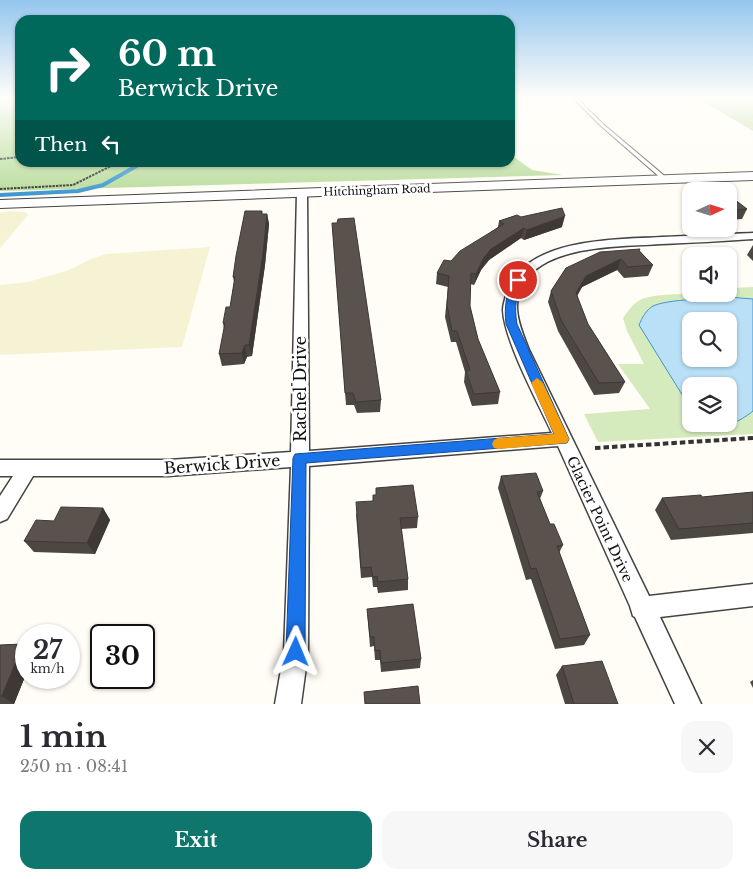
<!DOCTYPE html>
<meta charset="utf-8">
<style>
:root{--surface:#fff;--page:#f7f7f7;--text:#2b2b33;--muted:#7c7c81;--accent:#0f766e}
body{margin:0;font-family:"Libre Baskerville",serif;background:var(--page);color:var(--text);height:100vh;display:flex;flex-direction:column;font-size:19px;white-space:nowrap}
*{box-sizing:border-box;margin:0}
p{font-size:16px;color:var(--muted)}
.icon{flex:none;width:28px;height:28px;fill:none;stroke:currentColor;stroke-width:2;stroke-linecap:round;stroke-linejoin:round}
.map{position:relative;height:704px;overflow:hidden}
.sheet{display:flex;flex-direction:column;background:var(--surface);flex:1}
.sheet>*{flex:none}
.guide{position:absolute;left:15px;top:15px;width:500px;height:152px;border-radius:15px;box-shadow:0 1px 4px #0004;background:#00695c;color:#fff;overflow:hidden}
.needle{width:32px;rotate:86deg}
.fabs{position:absolute;left:682px;top:182px;display:grid;gap:10px}
.fabs a{display:grid;place-items:center;width:55px;height:55px;border-radius:10px;background:var(--surface);box-shadow:0 1px 4px #0004;font-size:25px}
.speed{position:absolute;left:15px;top:624px;display:flex;gap:10px;font-size:25px;font-weight:700;text-align:center}
.speed>*{display:grid;place-content:center;width:65px;height:65px;border-radius:50%;background:var(--surface);box-shadow:0 1px 4px #0004;line-height:1}
.speed small{font-size:12px;font-weight:400}
.speed .limit{border:2px solid #111;border-radius:8px;background:#fff;color:#111}
.pin{position:absolute;display:grid;place-items:center;width:42px;height:42px;color:#fff;margin:-21px;border:2px solid #fff;border-radius:50%;box-shadow:0 1px 5px #0007}
.me{position:absolute;width:55px;margin:-28px;rotate:1deg;stroke-linejoin:round;filter:drop-shadow(0 0 4px #0008)}
.turn{display:flex;align-items:center;gap:18px;height:105px;padding:0 20px;font-size:22px}
.turn .icon{width:65px;height:65px;stroke-width:2.5}
.turn b{display:block;font-size:35px;line-height:42px}
.then{display:flex;align-items:center;height:48px;padding:0 20px;background:#0003;gap:10px;font-size:19px}
.round{display:grid;place-items:center;flex:none;width:52px;height:52px;border-radius:15px;background:var(--page)}
.headline{display:flex;align-items:center;justify-content:space-between;height:85px;padding:0 20px}
h1{font-size:30px;font-weight:700;line-height:38px}
.button{display:flex;gap:10px;margin-top:auto;padding:10px 20px}
.button a{flex:1;height:58px;border-radius:15px;background:var(--accent);color:#fff;font-size:20px;font-weight:700;line-height:58px;text-align:center}
.button a+a{background:var(--page);color:var(--text)}
.map>svg:first-child{display:block}
</style>
<div class="map">
<svg width="753" height="704" viewBox="0 0 753 704">
<rect width="100%" height="100%" fill="#fffdf5"/>
<g fill="#f6f3d4">
<polygon points="9,211 25,212 28,215 0,248 0,213"/>
<polygon points="210,247 182,347 0,355 0,285 28,282 69,270 91,259 106,254"/>
</g>
<path fill="#d5ebbd" fill-rule="evenodd" d="M753,287V434L598,442L584,414L650,409L618,364H644L627,331L623,318C628,311 634,302 642,299C660,292 708,294 729,294V288ZM691,321H729V359H691ZM691,386H729V424H691Z"/>
<g fill="#b9dc9c">
<polygon points="0,98 20,98 20,162 510,162 510,154 532,170 563,175 0,191"/>
<polygon points="698,98 753,98 753,131"/>
</g>
<path fill="#b9e0f7" stroke="#3f96cf" fill-rule="evenodd" d="M728,297L753,299V411C740,422 713,435 697,424H729V386H691V420L686,401L639,325C642,318 646,310 653,306C668,299 709,299 728,297ZM691,321H729V359H691Z"/>
<g fill="none" stroke-linecap="round" stroke-linejoin="round">
<polyline stroke="#3f96cf" stroke-width="2.5" points="138,165 144,162"/>
<polyline stroke="#3f96cf" stroke-width="4" points="0,195 78,191 103,185 140,164"/>
<g stroke="#444" stroke-width="2">
<polygon id="service" points="573,98 577,98 603,124 667,178 667,180 663,180 601,126"/>
</g>
<g stroke="#444" stroke-width="3">
<path id="minor" d="M302,190L307,193L309,451L552,433C538,403 504,340 503,310C503,305 505,300 506,295C523,237 614,240 662,237C692,236 723,234 753,233V239C722,241 692,243 661,244C621,247 546,244 523,284C510,306 521,329 529,350L649,596L753,584V606L660,617L701,704H675L635,617L633,616L630,606L558,446L309,466L308,652L301,704H275L284,652L291,467L168,476H33L7,519L0,522V496L13,476H0V460H168L291,452L297,193Z"/>
</g>
<g stroke="#444" stroke-width="2">
<polygon id="tertiary" points="753,172 753,180 0,208 0,200"/>
</g>
<g stroke="#333" stroke-width="2" stroke-dasharray="2.5 1" stroke-linecap="butt">
<polyline points="0,159 20,157"/>
<polyline points="95,162 93,164 115,162"/>
<polyline points="0,189 73,185 119,162"/>
</g>
<polyline stroke="#333" stroke-width="4" stroke-dasharray="5.5 3" stroke-linecap="butt" points="595,448 753,438"/>
<use href="#service" fill="#fff" fill-rule="evenodd"/>
<use href="#minor" fill="#fff" fill-rule="evenodd"/>
<use href="#tertiary" fill="#fff" fill-rule="evenodd"/>
</g>
<g fill="#4d4742">
<polygon points="729,196 747,209 742,219 729,220"/>
<polygon points="263,214 267,214 269,224 265,265 252,356 247,357 244,364 222,366 219,354 224,329 223,323 230,307 234,282 233,277"/>
<polygon points="521,217 562,227 524,240 521,238 489,260 481,270 474,285 470,284 470,306 478,339 500,392 498,404 472,406 464,382 465,372 456,342 451,342 445,317 448,287 436,284 437,273 451,261 498,227 499,221"/>
<polygon points="332,223 381,400 380,412 357,413 354,405 346,405"/>
<polygon points="753,245 753,261 747,255"/>
<polygon points="640,251 653,265 648,276 624,278 617,270 582,287 577,296 588,324 625,382 619,393 594,395 558,331 548,302 551,291 566,268"/>
<polygon points="501,476 543,491 540,499 550,524 563,545 559,553 590,635 584,645 555,649 531,579 526,580 498,488"/>
<polygon points="376,488 418,517 417,528 401,529 408,579 408,590 378,593 377,587 373,587 372,577 361,578 356,514 373,501 376,495"/>
<polygon points="753,492 753,533 671,540 655,510 662,498 702,497"/>
<polygon points="103,508 110,520 95,554 34,552 24,541"/>
<polygon points="367,609 421,659 420,668 381,672 380,660 375,660 374,646 370,647"/>
<polygon points="23,644 26,647 26,674 14,704 0,704 0,645"/>
<polygon points="562,666 618,704 565,704 556,675"/>
<polygon points="753,680 753,688 750,682"/>
</g>
<g fill="#3f3936">
<polygon points="267,214 269,224 265,265 252,356 249,345"/>
<polygon points="565,216 562,227 524,240 527,230"/>
<polygon points="524,228 521,238 489,260 481,270 474,285 476,274 483,259 491,249"/>
<polygon points="621,259 617,270 582,287 572,305 576,293 586,276"/>
<polygon points="245,345 247,357 244,364 242,353"/>
<polygon points="103,508 110,520 95,554 87,543"/>
<polygon points="23,644 26,647 26,674 14,704 2,696"/>
</g>
<g fill="#5a524d" stroke="#3f3936">
<polygon points="729,196 730,196 747,209 729,210"/>
<polygon points="562,208 565,216 527,230 524,228 491,249 483,259 476,274 471,273 470,306 478,339 500,392 474,394 466,371 470,370 457,331 452,331 447,305 449,276 437,273 444,260 451,261 460,251 504,224 499,221 517,215 521,217"/>
<polygon points="245,211 262,211 262,214 267,214 263,254 249,345 245,345 242,353 219,354 225,323 223,323 226,307 230,307 235,277 233,277 236,256"/>
<polygon points="354,218 381,400 356,402 353,393 345,393 332,223 337,223 338,219"/>
<polygon points="640,249 639,251 653,265 628,267 621,259 586,276 576,293 588,324 625,382 599,383 561,320 551,291 566,268 600,252"/>
<polygon points="536,473 543,491 537,492 550,524 554,524 563,545 557,546 590,635 560,639 536,568 531,569 501,476"/>
<polygon points="413,485 418,517 400,518 408,579 378,582 377,576 373,577 371,567 361,568 356,502 373,501 373,495 376,495 376,488"/>
<polygon points="753,492 753,523 679,529 662,498 701,495 702,497"/>
<polygon points="61,507 103,508 87,543 24,541 36,520 54,521"/>
<polygon points="413,604 421,659 381,663 380,650 375,651 374,637 370,637 367,609"/>
<polygon points="23,644 2,696 0,696 0,645"/>
<polygon points="602,661 618,704 574,704 562,666"/>
<polygon points="418,686 420,704 365,704 364,692"/>
</g>
<linearGradient id="sky" x2="0" y2="1"><stop stop-color="#95c6ee"/><stop offset="0.5" stop-color="#fffefa"/><stop offset="1" stop-color="#fffefa" stop-opacity="0"/></linearGradient>
<rect width="753" height="196" fill="url(#sky)"/>
<path fill="#1a73e8" stroke="#114b97" d="M518,277L523,280C516,296 514,306 517,324L569,439L567,443L306,463L305,652L302,659L296,662L289,659L286,652L293,458L295,454L554,434L506,324C504,306 506,293 515,278Z"/>
<polygon fill="#f59e0b" points="537,378 543,383 569,439 567,443 498,449 494,448 492,444 494,440 498,438 554,434 531,383"/>
<g text-anchor="middle" dominant-baseline="central" stroke-width="5" stroke-linejoin="round" paint-order="stroke">
<g font-size="11" fill="#111" stroke="#fff">
<text transform="translate(377 190) rotate(-2)">Hitchingham Road</text>
</g>
<g font-size="14" fill="#111" stroke="#fff">
<text transform="translate(600 519) rotate(65)">Glacier Point Drive</text>
</g>
<g font-size="16" fill="#111" stroke="#fff">
<text transform="translate(300 389) rotate(-90)">Rachel Drive</text>
<text transform="translate(222 464) rotate(-4)">Berwick Drive</text>
</g>
</g>
</svg>
<div class="fabs">
<a><svg class="needle" viewBox="-14 -14 28 28"><path d="M0-13l5 13h-10z" fill="#e53935"/><path d="M0 13l5-13h-10z" fill="#7c7c81"/></svg></a>
<a><svg class="icon" aria-label="sound" viewBox="0 0 24 24"><path d="M4 9h4l5-4v14l-5-4H4zM17 9q2 3 0 6"/></svg></a>
<a><svg class="icon" aria-label="search" viewBox="0 0 24 24"><circle cx="10" cy="10" r="6"/><path d="M15 15l6 6"/></svg></a>
<a><svg class="icon" aria-label="layers" viewBox="0 0 24 24"><path d="M12 4l9 5-9 5-9-5zM3 14l9 5 9-5"/></svg></a>
</div>
<div class="speed"><div>27<small>km/h</small></div><div class="limit">30</div></div>
<div class="pin" style="left:518px;top:280px;background:#d93025"><svg class="icon" aria-label="arrive" viewBox="0 0 24 24"><path d="M6 21V4h12l-3 4 3 4H6"/></svg></div>
<svg class="me" style="left:296px;top:652px" viewBox="-20 -20 40 40"><path d="M0-17L14 15 0 8-14 15z" fill="#1a73e8" stroke="#fff" stroke-width="4"/></svg>
<div class="guide">
<div class="turn"><svg class="icon" aria-label="right" viewBox="0 0 24 24"><path d="M7 20v-9h11M14 6l5 5-5 5"/></svg><div><b>60 m</b>Berwick Drive</div></div>
<div class="then">Then<svg class="icon" aria-label="left" viewBox="0 0 24 24"><path d="M17 20v-9H6M10 6l-5 5 5 5"/></svg></div>
</div>
</div>
<section class="sheet">
<div class="headline"><div><h1>1 min</h1><p>250 m · 08:41</p></div><a class="round"><svg class="icon" aria-label="close" viewBox="0 0 24 24"><path d="M6 6l12 12M18 6L6 18"/></svg></a></div>
<div class="button"><a>Exit</a><a>Share</a></div>
</section>
